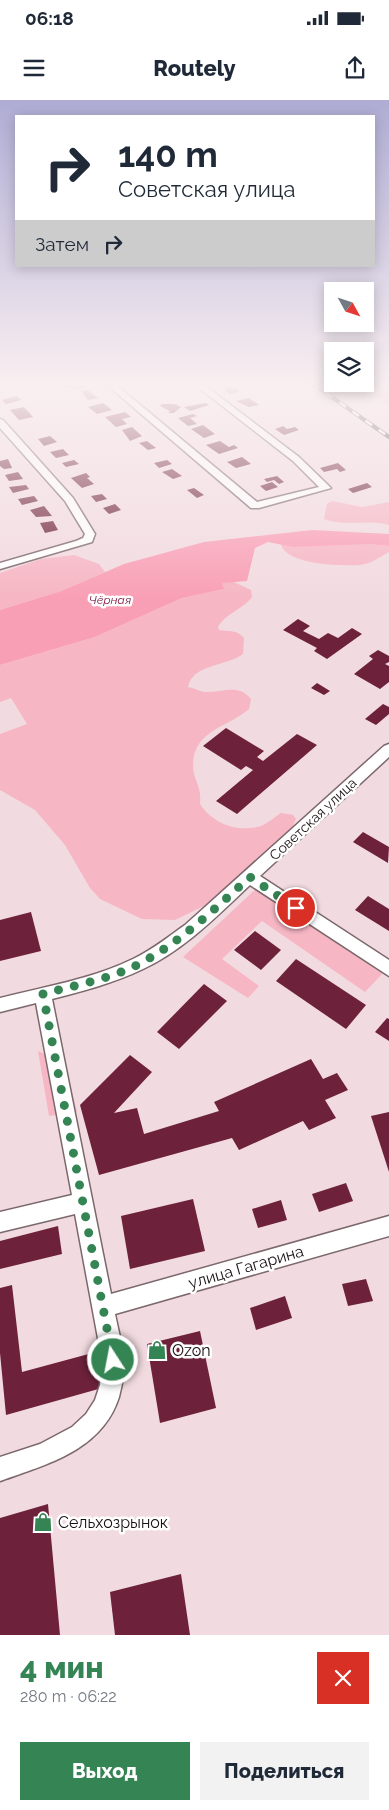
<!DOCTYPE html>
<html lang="ru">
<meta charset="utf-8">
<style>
:root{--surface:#fff;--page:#f2f2f3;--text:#1f2937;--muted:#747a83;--accent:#358454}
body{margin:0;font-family:Raleway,sans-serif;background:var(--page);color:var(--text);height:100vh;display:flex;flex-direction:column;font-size:19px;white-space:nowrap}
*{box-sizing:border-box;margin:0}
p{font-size:16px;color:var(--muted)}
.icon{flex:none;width:28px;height:28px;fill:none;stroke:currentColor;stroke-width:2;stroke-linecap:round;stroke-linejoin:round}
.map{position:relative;height:1535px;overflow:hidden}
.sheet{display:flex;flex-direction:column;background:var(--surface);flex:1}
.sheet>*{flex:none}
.hud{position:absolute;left:15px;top:15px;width:360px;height:152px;border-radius:0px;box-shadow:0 2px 12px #0003;background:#fff;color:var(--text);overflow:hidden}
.needle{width:32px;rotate:130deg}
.buttons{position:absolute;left:324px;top:182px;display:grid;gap:10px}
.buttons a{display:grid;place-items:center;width:50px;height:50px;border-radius:0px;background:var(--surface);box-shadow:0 2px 12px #0003;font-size:25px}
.pin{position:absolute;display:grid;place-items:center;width:42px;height:42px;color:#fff;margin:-21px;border:2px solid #fff;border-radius:50%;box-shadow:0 1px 5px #0007}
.me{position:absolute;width:55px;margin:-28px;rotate:349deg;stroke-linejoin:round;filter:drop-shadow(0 0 4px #0008)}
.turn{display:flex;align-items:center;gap:18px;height:105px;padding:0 20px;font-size:22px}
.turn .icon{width:65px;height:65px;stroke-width:2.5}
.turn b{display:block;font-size:35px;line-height:42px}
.then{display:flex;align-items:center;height:48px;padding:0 20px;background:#0003;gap:10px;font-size:19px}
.round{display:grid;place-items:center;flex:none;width:52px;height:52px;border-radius:0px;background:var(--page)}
.summary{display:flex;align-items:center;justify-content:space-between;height:85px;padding:0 20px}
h1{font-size:30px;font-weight:800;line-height:38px;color:var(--accent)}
.primary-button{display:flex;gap:10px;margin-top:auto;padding:10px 20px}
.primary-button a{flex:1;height:58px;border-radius:0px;background:var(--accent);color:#fff;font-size:20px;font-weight:800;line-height:58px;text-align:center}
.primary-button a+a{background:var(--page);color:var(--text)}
.status{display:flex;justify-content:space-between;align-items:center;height:35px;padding:0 25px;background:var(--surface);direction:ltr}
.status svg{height:14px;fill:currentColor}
header{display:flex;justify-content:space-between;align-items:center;height:65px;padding:0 20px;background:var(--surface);font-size:22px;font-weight:800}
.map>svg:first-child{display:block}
</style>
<div class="status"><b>06:18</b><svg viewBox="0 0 49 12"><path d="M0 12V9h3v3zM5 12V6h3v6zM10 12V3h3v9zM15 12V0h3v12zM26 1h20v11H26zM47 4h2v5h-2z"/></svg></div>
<header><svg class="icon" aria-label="menu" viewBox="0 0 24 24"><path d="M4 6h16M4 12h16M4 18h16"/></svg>Routely<svg class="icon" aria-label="share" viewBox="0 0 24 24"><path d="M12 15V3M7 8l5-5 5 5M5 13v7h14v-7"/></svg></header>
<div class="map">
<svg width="389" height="1535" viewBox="0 0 389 1535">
<rect width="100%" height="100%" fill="#f2dbe0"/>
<g fill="#f6b6c4">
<polygon points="360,284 380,284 389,291 389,307"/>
<path d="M332,401L362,407L389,402V425C368,419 344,427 324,419L327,404Z"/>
<path d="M281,444H368L389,446V452C380,457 371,464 360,465C342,466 285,465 281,444Z"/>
<polygon points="74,455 99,464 105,472 61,491 0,510 0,473 41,459"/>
<path d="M232,481L251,490L252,497C242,510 226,513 218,527L219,530C230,532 236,529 244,538L243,554C228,566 192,564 188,587C194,588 199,591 204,592C222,593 238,583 251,599L249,609C227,628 193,630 193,666C193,680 202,685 200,704C213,724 238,733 261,726C268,723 275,717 281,713L293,715L296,719L291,730L206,805L175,820L142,819L100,799L90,788L65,745L35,710L0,690V634L27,624L11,598L0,602V565L95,537L182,498L223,489L222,483Z"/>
<polygon points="258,787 383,873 365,892 262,821 222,859 259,886 248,898 183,857"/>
<polygon points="38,951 65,963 77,1012 49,1016"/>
</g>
<polygon fill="#f99fb5" points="312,430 389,434 389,446 368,444 293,447 268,442 255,448 247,481 222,483 224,489 182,498 95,537 0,565 0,510 61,491 124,464 204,442"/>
<g fill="#6d213a">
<polygon points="68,284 83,284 87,287 76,290 71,287 66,288 63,285"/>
<polygon points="233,286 240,291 230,294 223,289"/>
<polygon points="88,290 98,298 88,300 81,291"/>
<polygon points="17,296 21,300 6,304 2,300"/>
<polygon points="249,298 259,305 249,307 236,301"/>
<polygon points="103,303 112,310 97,314 88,307"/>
<polygon points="206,303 209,305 190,311 184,307"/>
<polygon points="162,304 174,304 181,307 174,313 168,313 170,311 160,306"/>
<polygon points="24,307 33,317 19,320 10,310"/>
<polygon points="125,312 131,317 122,319 127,324 116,327 105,317"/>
<polygon points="193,314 197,316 190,318 197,324 188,326 178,318"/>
<polygon points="203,325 215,334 204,338 191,329"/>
<polygon points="283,326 287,329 295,327 299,330 284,335 275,329"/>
<polygon points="132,327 142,336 130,341 122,330"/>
<polygon points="50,336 57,342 44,346 38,339"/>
<polygon points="147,341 156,348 148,350 139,343"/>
<polygon points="220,341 229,347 234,345 238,348 219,354 206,345"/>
<polygon points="63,349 69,355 56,358 50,352"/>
<polygon points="242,357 251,364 236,368 227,362"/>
<polygon points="8,359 12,368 4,369 0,366 0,361"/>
<polygon points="74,360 79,364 66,367 62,363"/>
<polygon points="167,360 172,364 159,368 154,363"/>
<polygon points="338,363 346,370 340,372 337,369 324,372 320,368"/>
<polygon points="172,369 182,376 173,379 162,372"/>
<polygon points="18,372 23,379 9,381 5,375"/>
<polygon points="86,373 90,377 87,378 94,384 82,388 71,378"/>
<polygon points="277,376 284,382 279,384 274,380 267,382 264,379"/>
<polygon points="272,382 278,387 266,391 260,386"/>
<polygon points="367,383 372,387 353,393 348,389"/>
<polygon points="26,385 29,389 13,393 9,387"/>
<polygon points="194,388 204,395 197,398 187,390"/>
<polygon points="102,394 107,399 96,402 91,396"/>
<polygon points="34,396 38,401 22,405 18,399"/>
<polygon points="115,404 121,410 109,414 103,408"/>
<polygon points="44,406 52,416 36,417 30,410"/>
<polygon points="53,421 58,430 45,433 40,423"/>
<polygon points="298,519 310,526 303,531 319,539 328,533 338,538 352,528 362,534 327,559 314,551 317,548 283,530"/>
<polygon points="378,550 389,556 389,562 385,564 389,566 389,582 380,589 354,574 373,559 369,556"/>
<polygon points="317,583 330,591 324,595 311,588"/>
<polygon points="383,604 389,607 389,614 376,625 365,619"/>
<polygon points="226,628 264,651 257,657 263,661 297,634 317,645 237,714 216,701 253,670 246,666 241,670 203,646"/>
<polygon points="363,732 389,747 388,763 353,742"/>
<polygon points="368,796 389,809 389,831 355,810"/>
<polygon points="31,812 41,851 0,861 0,820"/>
<polygon points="255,831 281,850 261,870 234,850"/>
<polygon points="296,859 366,905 346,929 276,881"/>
<polygon points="204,884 227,901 179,949 157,932"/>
<polygon points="387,918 389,919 389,941 375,932"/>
<polygon points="130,955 152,972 114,1013 137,1008 144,1034 219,1011 214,1002 311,959 323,979 337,973 348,990 325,1000 336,1018 309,1030 303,1021 239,1050 232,1038 99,1075 80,1005"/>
<polygon points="389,1012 389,1072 371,1016"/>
<polygon points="346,1083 353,1101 319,1112 312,1094"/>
<polygon points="193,1099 205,1151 130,1169 121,1116"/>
<polygon points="281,1100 287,1120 258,1128 252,1109"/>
<polygon points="58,1126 62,1154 0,1169 0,1141"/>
<polygon points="366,1179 373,1201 348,1206 342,1184"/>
<polygon points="12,1185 22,1272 96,1252 102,1288 6,1315 0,1253 0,1188"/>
<polygon points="285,1196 292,1218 256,1230 250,1208"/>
<polygon points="200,1231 216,1308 160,1323 147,1244"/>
<polygon points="48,1404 60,1535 0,1535 0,1418"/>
<polygon points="181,1474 190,1535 115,1535 110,1492"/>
</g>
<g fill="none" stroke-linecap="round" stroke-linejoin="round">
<g stroke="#7b686c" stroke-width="3">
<g id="minor">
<polygon points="106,284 115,284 257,402 319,387 293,361 194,284 203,284 299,357 331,388 259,408 251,408"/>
<polygon points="383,284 389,284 389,289"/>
<polygon points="0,319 3,320 73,398 95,434 92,442 0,469 0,463 76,441 83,438 85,434 65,401 0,328"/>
<path d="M389,644V657L260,776L389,860V876L250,785C217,816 184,850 143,869C114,883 83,891 52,899L111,1194L389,1116V1136L115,1214C118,1229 122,1244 124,1259C125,1271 122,1285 119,1297C102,1350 48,1364 0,1381V1357L40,1344L72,1327L86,1314L95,1300L100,1285L102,1260L75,1114L0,1132V1112L72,1095L36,903L0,912V898C44,887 92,879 133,859C152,850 168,837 185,825L384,646Z"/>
</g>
</g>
<use href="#minor" fill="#fff" fill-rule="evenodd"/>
<g stroke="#4c4043" stroke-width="4">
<polyline id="rail" points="313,284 389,337"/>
</g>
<use href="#rail" stroke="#fff" stroke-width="2.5" stroke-dasharray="8" stroke-linecap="butt"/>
</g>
<linearGradient id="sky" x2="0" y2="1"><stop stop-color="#afacd4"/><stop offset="0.57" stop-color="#f9eff1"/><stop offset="1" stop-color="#f9eff1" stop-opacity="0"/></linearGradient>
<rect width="389" height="499" fill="url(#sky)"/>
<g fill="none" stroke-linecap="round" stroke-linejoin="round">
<path stroke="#358454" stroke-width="9" stroke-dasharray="0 16.2" d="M113,1260L43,894C72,886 104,880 131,868C177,846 213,810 250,777L296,808"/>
</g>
<defs>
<g id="shop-bare" transform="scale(1.5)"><path d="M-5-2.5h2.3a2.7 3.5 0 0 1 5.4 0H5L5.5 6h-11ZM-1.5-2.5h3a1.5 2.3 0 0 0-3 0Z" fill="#358454" stroke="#fff" stroke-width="2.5" paint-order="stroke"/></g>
</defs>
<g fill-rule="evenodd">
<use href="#shop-bare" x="157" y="1250"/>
<use href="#shop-bare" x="43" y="1422"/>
</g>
<g text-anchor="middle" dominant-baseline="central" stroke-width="5" stroke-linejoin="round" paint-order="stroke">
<g font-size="12" font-style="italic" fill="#7e163e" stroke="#fff">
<text x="110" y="500">Чёрная</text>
</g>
<g font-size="14" fill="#181012" stroke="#fff">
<text transform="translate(313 719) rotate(-43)">Советская улица</text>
</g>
<g font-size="16" fill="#181012" stroke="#fff">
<text transform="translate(246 1167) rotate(-16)">улица Гагарина</text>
</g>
<g font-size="16" fill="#181012" stroke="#fff" text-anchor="start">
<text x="172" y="1250">Ozon</text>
<text x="58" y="1422">Сельхозрынок</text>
</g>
</g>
</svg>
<div class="buttons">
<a><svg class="needle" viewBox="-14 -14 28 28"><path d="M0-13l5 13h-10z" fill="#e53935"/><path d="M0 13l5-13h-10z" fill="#747a83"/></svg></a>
<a><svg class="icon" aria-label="layers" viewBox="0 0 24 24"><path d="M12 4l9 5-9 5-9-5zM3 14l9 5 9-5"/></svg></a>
</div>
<div class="pin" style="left:296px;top:808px;background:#d93025"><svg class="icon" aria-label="arrive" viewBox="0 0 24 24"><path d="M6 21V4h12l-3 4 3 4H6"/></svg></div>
<svg class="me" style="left:113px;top:1260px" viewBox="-20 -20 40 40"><circle r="17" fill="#358454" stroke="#fff" stroke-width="3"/><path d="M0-11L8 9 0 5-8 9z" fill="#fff"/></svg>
<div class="hud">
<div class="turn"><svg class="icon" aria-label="right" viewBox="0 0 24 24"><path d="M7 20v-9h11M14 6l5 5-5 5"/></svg><div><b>140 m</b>Советская улица</div></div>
<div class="then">Затем<svg class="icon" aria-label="right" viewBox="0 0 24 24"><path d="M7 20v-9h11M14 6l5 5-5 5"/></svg></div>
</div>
</div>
<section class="sheet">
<div class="summary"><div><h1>4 мин</h1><p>280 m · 06:22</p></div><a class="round" style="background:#d93025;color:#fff"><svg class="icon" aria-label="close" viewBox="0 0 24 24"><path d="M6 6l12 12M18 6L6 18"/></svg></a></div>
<div class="primary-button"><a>Выход</a><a>Поделиться</a></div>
</section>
